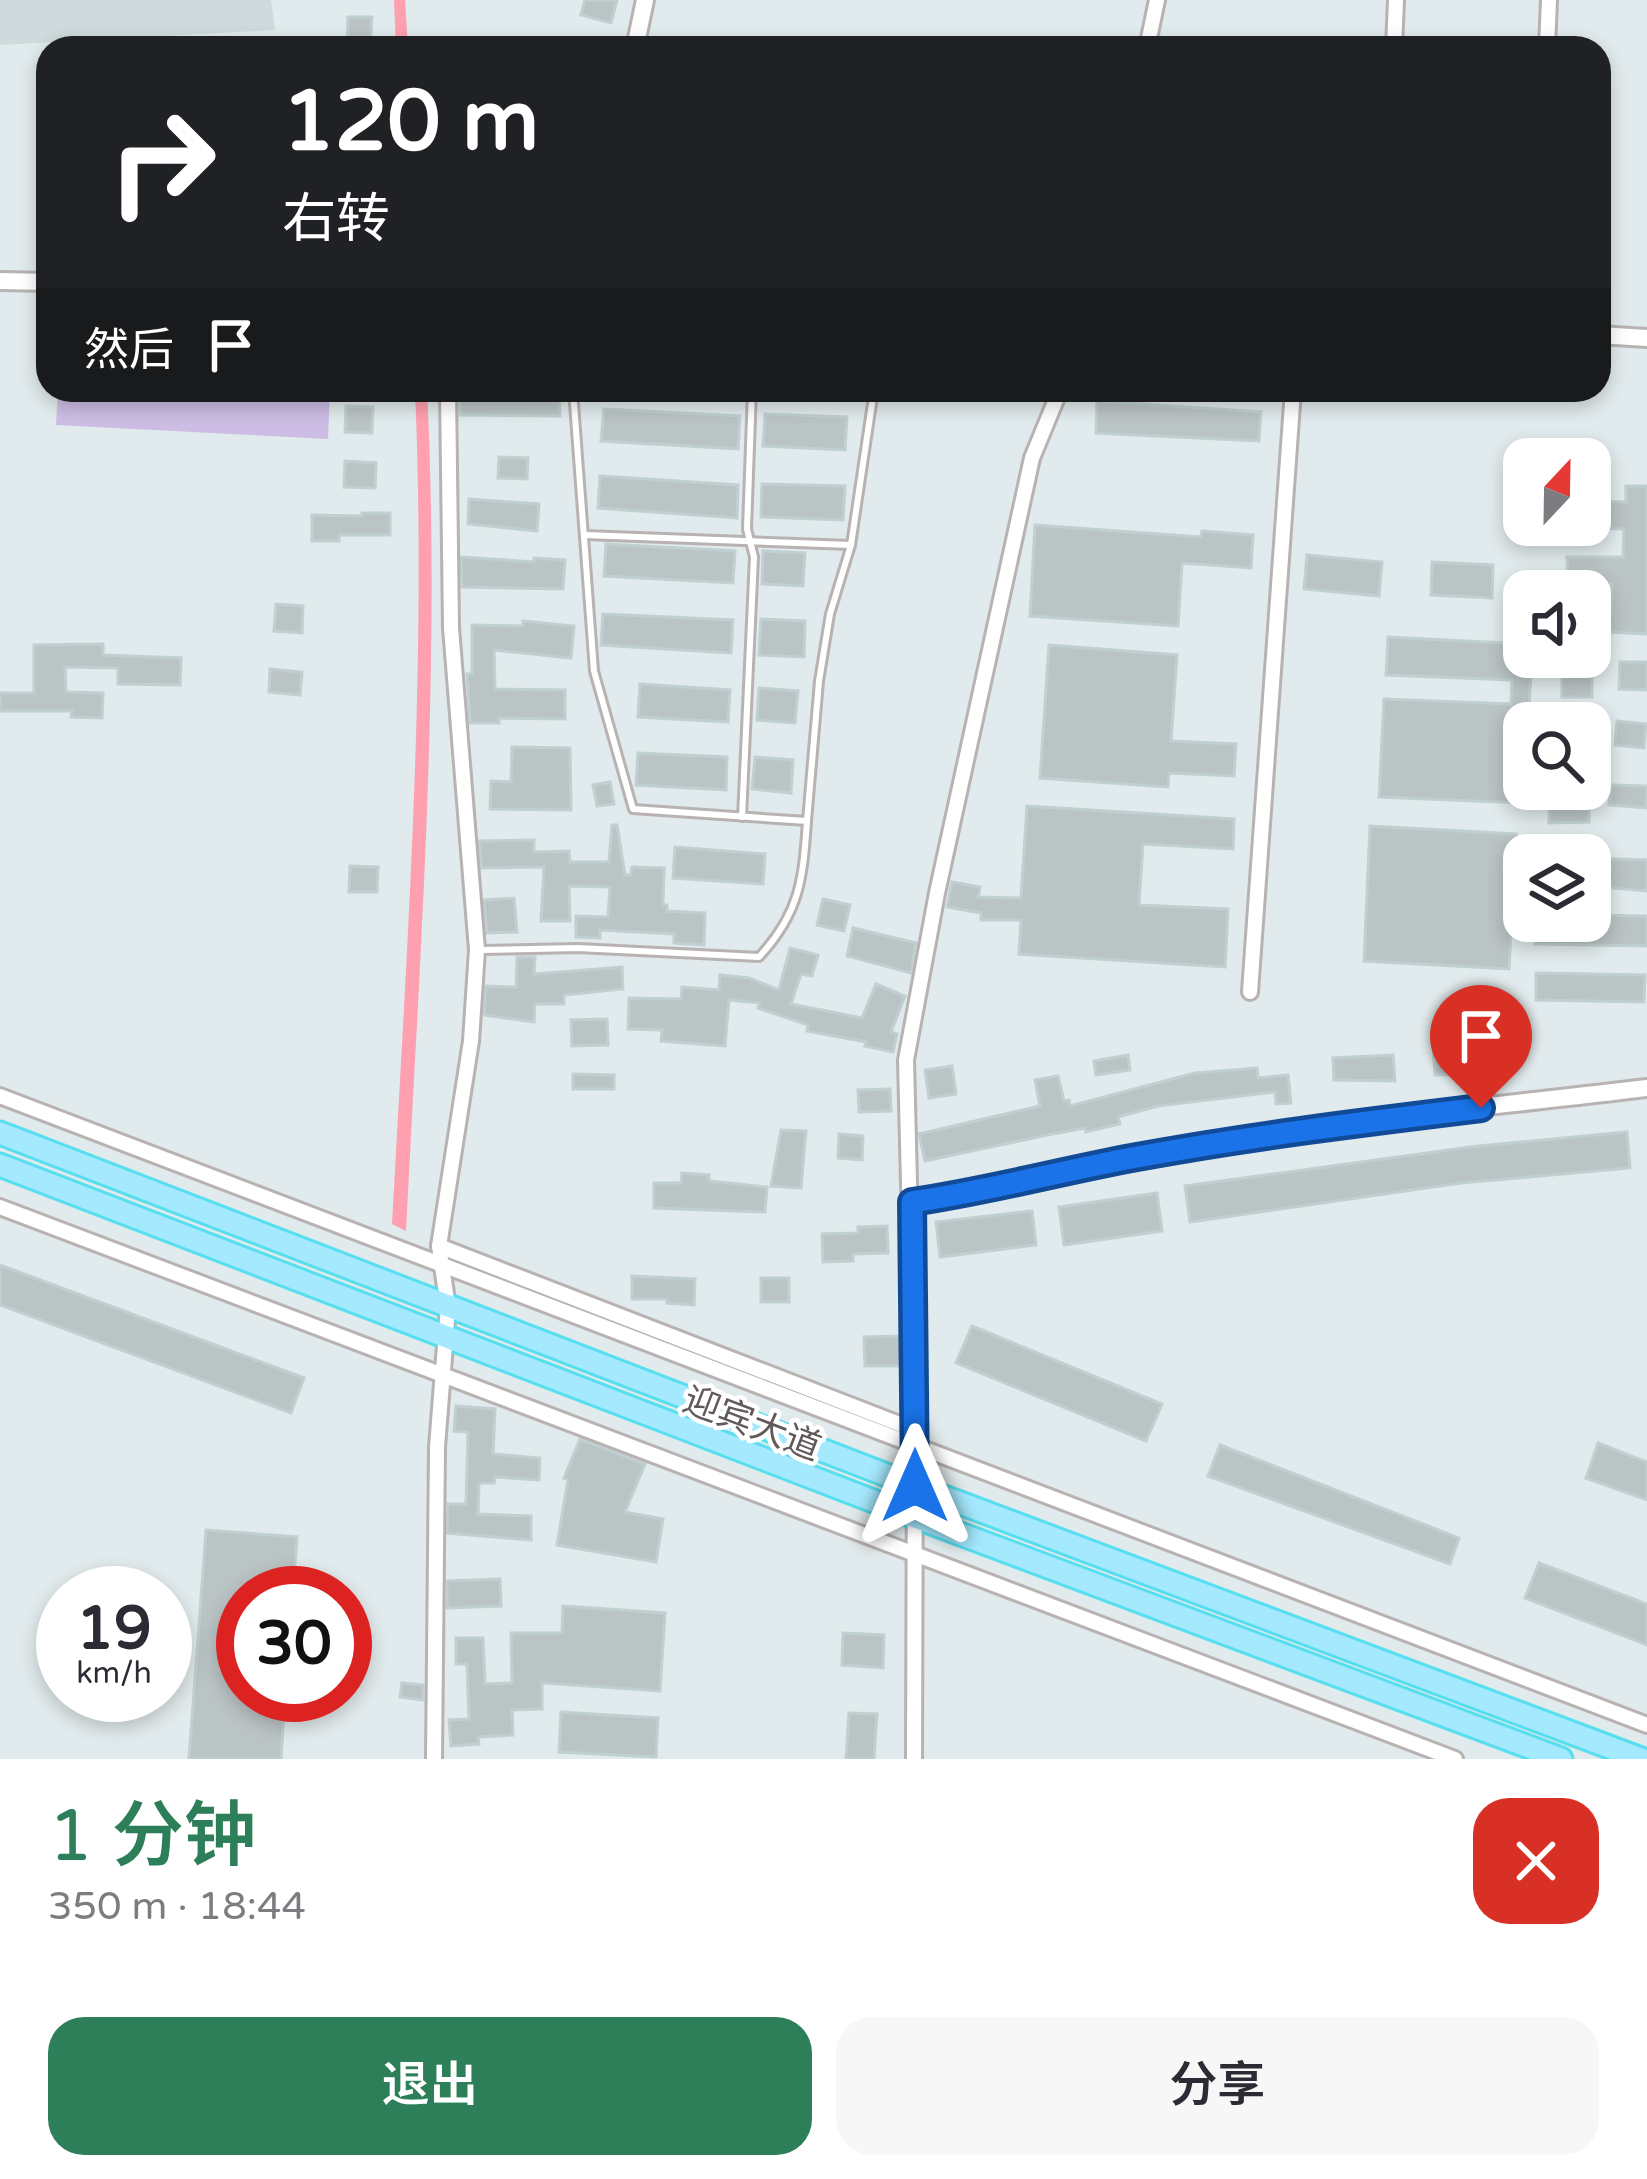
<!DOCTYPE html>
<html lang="zh">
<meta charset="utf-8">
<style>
:root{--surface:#fff;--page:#f7f7f7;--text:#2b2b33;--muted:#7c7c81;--accent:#2c7f58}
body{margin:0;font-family:"Varela Round","Noto Sans SC",sans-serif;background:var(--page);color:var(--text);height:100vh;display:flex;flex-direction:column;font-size:45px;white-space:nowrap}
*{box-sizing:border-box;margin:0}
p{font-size:39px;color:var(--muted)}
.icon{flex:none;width:66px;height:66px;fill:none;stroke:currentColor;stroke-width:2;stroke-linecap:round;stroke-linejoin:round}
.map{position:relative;height:1759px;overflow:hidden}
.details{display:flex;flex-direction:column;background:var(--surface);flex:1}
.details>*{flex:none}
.hud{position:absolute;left:36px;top:36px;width:1575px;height:366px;border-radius:36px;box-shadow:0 6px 18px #0003;background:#202124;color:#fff;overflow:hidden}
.needle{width:78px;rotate:22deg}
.buttons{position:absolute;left:1503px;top:438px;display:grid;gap:24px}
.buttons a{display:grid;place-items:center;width:108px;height:108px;border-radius:24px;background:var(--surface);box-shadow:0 6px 18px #0003;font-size:60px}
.speed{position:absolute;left:36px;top:1566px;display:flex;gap:24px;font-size:60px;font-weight:700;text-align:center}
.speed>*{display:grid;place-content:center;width:156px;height:156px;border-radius:50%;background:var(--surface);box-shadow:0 6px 18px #0003;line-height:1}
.speed small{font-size:30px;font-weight:400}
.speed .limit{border:18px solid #d22;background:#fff;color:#111}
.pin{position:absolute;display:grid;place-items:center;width:102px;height:102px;color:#fff;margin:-123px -51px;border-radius:50% 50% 50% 0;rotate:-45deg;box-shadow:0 0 12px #0007}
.pin .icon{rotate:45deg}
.me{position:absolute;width:132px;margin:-66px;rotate:0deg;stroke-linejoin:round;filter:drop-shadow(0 0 9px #0008)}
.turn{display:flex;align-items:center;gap:42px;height:252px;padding:0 48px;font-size:54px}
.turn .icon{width:156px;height:156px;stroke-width:2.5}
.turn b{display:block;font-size:84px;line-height:102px}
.then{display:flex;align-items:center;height:114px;padding:0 48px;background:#0003;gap:24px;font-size:45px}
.round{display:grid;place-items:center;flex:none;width:126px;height:126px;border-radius:36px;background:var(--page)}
.head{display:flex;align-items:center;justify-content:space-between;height:204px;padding:0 48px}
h1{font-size:72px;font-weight:600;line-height:90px;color:var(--accent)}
.cta{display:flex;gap:24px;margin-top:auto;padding:24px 48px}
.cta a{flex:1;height:138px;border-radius:36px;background:var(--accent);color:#fff;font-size:48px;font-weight:600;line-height:138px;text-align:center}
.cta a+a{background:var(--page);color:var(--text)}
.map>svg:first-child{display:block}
</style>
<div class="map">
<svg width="1647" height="1759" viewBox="0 0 1647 1759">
<rect width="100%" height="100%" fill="#e1eaec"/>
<polygon fill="#cfdadc" points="0,0 271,0 275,30 0,45"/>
<polygon fill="#cdbde4" points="58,390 330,390 328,439 56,425"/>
<g fill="#fea0b0">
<polygon points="394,0 405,0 408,48 396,48"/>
<path d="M415,390H427C441,670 420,951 406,1231L392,1224C407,946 427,668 415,390Z"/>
</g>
<g fill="#bbc4c5" stroke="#c0cfd1" stroke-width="3">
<polygon points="585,0 617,0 611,23 581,15"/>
<polygon points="348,17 372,17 370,48 347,47"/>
<polygon points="459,390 559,390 560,416 460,415"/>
<polygon points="1097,401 1261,412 1259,441 1096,433"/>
<polygon points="346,406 373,407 372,433 345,432"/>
<polygon points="604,409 740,416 738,449 601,441"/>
<polygon points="765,414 847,417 845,450 763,446"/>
<polygon points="499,457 528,458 527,479 498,478"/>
<polygon points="345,461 376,463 375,488 344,487"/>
<polygon points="600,476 738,485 737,518 598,508"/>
<polygon points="762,484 845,486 843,520 761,517"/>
<polygon points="1626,486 1647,486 1647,634 1590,631 1590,614 1611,614 1612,584 1568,585 1567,557 1623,557 1624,529 1590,528 1590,501 1626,502"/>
<polygon points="469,499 539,504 537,531 468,524"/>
<polygon points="362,513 390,513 390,535 339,535 339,541 312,541 312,515 362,516"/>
<polygon points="1035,525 1201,537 1202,531 1253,535 1251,568 1182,563 1178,626 1030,616"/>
<polygon points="606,544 735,551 733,583 604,576"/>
<polygon points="763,551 805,553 803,586 762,584"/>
<polygon points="1307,555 1382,562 1379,596 1304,589"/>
<polygon points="461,557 534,562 534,558 565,560 563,589 462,587"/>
<polygon points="1432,562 1493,565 1492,598 1431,595"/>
<polygon points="276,604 303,606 302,633 274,631"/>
<polygon points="603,614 733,620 731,653 601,645"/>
<polygon points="761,619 805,621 804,657 759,655"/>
<polygon points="523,621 574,626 571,658 494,650 495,689 565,690 565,719 499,718 499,723 470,723 467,674 472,674 472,625 523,626"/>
<polygon points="1388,637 1524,644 1524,657 1532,657 1528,723 1524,723 1523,803 1379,797 1384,699 1511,704 1512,680 1386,675"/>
<polygon points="103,644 103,655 181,658 180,685 118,684 118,668 65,667 66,692 103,693 102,718 71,717 72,711 0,711 0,693 34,693 34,645"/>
<polygon points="1049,645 1177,655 1171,741 1236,744 1234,776 1169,773 1168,787 1040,778"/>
<polygon points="1620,662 1647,662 1647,690 1619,689"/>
<polygon points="270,669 302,672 300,695 269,692"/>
<rect x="1562" y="671" width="30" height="26"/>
<polygon points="640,684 730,690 728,722 638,717"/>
<polygon points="759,688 798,691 795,723 757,720"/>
<polygon points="1617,721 1646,724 1644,748 1615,745"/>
<polygon points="512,747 570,748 571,810 490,809 491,781 511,782"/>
<polygon points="638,753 727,757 726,790 636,785"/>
<polygon points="755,757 793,760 791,793 752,789"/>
<polygon points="610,782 614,804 597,806 593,785"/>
<polygon points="1611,785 1647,786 1646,808 1609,805"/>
<polygon points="1550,796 1589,797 1589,822 1549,823"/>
<polygon points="1027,806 1234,819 1233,849 1143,844 1139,905 1228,909 1225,967 1019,954 1021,920 981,920 981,913 947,907 952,882 980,887 978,897 1021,898"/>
<polygon points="612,825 617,825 625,875 631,875 632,867 664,868 663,905 667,905 667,911 705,913 704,945 674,943 674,934 600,930 600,938 576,937 576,916 608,917 610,887 569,886 570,921 541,921 544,867 482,868 479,841 534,840 534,852 569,851 570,862 609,862"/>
<polygon points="1370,826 1516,834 1509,969 1364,961"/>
<polygon points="675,847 765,854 763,884 673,878"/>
<polygon points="1590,858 1647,860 1647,891 1590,886"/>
<polygon points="350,866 378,867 377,892 349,892"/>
<polygon points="514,898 517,932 487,933 484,900"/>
<polygon points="823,899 850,905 844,931 817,925"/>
<polygon points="1590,915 1647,916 1647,946 1535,944 1536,921 1590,921"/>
<polygon points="853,928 916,943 911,973 847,956"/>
<polygon points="790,948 818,955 812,976 801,974 791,1004 862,1018 876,984 905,996 891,1032 897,1034 893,1052 865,1046 866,1042 807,1031 808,1025 758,1008 760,1003 729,1000 725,1046 661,1041 662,1030 628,1029 629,998 681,999 682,987 719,990 720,975 749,978 779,990"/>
<polygon points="517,957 535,957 534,974 622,967 623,989 564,995 564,1004 535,1004 534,1022 484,1015 486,986 516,987"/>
<polygon points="1536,973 1645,975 1644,1002 1536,1000"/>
<polygon points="607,1019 608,1045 572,1046 571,1020"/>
<polygon points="1465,1044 1466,1074 1435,1075 1433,1045"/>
<polygon points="1128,1055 1130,1070 1096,1075 1094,1061"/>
<polygon points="1393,1055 1395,1081 1334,1080 1333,1058"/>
<polygon points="952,1066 956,1094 929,1098 925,1070"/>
<polygon points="1257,1068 1258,1078 1288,1075 1291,1103 1276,1104 1275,1092 1158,1106 1118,1117 1120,1124 1086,1132 1085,1128 1047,1135 925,1161 919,1134 1040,1106 1035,1080 1058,1076 1064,1101 1069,1100 1070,1106 1195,1073"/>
<polygon points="573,1074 614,1075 614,1089 573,1089"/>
<polygon points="890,1089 891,1111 859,1112 858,1090"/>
<polygon points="781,1130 806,1131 801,1188 771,1186"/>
<polygon points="1627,1132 1630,1168 1461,1183 1190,1222 1185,1186 1478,1146"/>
<polygon points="839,1134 863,1136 862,1160 838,1158"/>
<polygon points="682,1173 709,1175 709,1181 767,1187 765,1212 654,1208 654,1183 681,1183"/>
<polygon points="1157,1193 1162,1231 1064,1245 1059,1207"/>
<polygon points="1032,1211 1036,1245 940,1257 936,1222"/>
<polygon points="887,1226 888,1253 853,1254 853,1261 823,1262 822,1234 858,1233 858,1227"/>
<polygon points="0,1265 304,1378 291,1413 0,1305"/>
<polygon points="632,1276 695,1279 694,1305 667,1303 667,1299 632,1299"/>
<rect x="761" y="1278" width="28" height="24"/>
<polygon points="972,1326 1162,1404 1146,1441 956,1363"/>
<polygon points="901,1336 902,1366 865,1366 864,1337"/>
<polygon points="456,1406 495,1409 493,1454 540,1458 539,1480 495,1477 494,1483 479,1483 478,1514 531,1516 531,1540 447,1533 448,1504 466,1504 468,1432 454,1431"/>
<polygon points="580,1439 645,1464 625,1512 663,1519 656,1562 557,1545 568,1480 564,1478"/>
<polygon points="1598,1443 1647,1462 1647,1500 1586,1478"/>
<polygon points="1220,1445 1459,1538 1450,1564 1208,1476"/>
<polygon points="206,1530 297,1537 293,1593 243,1593 243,1695 285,1695 281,1759 189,1759"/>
<polygon points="1539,1563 1647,1604 1647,1645 1525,1598"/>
<polygon points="500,1579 501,1606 447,1608 447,1581"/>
<polygon points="563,1606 665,1613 660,1691 542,1683 542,1709 512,1710 513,1735 478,1737 479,1744 451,1746 449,1720 469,1719 467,1664 456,1664 456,1638 483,1638 485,1684 512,1683 511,1633 562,1633"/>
<polygon points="843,1633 884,1635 883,1668 842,1665"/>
<polygon points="402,1683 423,1685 423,1700 400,1697"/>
<polygon points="561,1712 658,1718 656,1757 559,1752"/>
<polygon points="849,1713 877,1714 874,1759 846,1759"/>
</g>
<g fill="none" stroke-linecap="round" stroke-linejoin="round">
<g stroke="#b9b2b2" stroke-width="12">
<g id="service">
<polyline points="585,535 851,545"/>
<polyline points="742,817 754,557 747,529 752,390"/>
<polyline points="807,821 819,681 830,614 851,545 874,390"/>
<path d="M480,950L578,948L759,957C800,913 803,879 807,821L633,809L594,671L573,390"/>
</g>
</g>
<g stroke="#b9b2b2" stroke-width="20">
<g id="minor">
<polyline points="1147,48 1157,0"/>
<polyline points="1394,48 1396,0"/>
<polyline points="1547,48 1549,0"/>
<polyline points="1250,992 1293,390"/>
<polyline points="0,1096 1647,1725"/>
<polyline points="0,1207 1455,1759"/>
<polyline points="439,1246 915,1430"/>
<polyline points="434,1759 437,1447 448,1307 439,1246 471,1041 477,950 451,628 448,390"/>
<polyline points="914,1759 915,1430 906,1060 937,893 1032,458 1060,390"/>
</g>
</g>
<g stroke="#b9b2b2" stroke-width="22">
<g id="tertiary">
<polyline points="635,48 645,0"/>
<polyline points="0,281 48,282"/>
<polyline points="1599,335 1647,338"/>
<path d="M912,1202C1028,1185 1140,1155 1255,1136C1385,1115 1517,1104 1647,1088"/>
</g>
</g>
<g stroke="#57deef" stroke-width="27">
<g id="primary">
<polyline points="0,1133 915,1486 1641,1759"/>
<polyline points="0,1165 915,1517 1561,1759"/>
</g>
</g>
<use href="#service" stroke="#fff" stroke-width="6"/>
<use href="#minor" stroke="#fff" stroke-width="14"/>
<use href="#tertiary" stroke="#fff" stroke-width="16"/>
<use href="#primary" stroke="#a5e9fe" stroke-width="21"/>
</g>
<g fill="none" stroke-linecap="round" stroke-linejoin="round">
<g stroke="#114b97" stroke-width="30">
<path id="route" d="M915,1486L912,1202C988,1191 1061,1171 1137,1157C1251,1136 1366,1122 1481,1108"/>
</g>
<use href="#route" stroke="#1a73e8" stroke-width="21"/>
</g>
<g text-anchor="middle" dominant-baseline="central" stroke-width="9" stroke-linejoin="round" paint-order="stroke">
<g font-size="36" fill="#625a5a" stroke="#fff">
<text transform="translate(752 1424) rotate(21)">迎宾大道</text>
</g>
</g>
</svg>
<div class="buttons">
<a><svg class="needle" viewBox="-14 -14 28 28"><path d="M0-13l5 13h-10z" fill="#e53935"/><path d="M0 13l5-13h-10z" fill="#7c7c81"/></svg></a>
<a><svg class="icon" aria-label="sound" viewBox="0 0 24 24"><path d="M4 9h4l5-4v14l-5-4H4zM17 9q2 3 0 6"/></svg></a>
<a><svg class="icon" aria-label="search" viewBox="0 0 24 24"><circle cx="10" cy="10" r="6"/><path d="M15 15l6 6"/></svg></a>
<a><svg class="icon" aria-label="layers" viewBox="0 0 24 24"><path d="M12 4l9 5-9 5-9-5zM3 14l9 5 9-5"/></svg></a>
</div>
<div class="speed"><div>19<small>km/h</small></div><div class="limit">30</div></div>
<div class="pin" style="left:1481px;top:1108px;background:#d93025"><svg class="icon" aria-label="arrive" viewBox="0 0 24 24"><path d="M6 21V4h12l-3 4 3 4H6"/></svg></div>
<svg class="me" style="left:915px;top:1486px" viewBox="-20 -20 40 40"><path d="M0-17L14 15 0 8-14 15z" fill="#1a73e8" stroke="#fff" stroke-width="4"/></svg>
<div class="hud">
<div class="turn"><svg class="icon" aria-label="right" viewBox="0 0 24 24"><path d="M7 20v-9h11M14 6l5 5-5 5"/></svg><div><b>120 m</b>右转</div></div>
<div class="then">然后<svg class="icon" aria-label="arrive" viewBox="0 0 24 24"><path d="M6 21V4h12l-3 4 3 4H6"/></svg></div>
</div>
</div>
<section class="details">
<div class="head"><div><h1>1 分钟</h1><p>350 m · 18:44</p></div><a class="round" style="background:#d93025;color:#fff"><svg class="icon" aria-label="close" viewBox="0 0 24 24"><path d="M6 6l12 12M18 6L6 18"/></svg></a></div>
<div class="cta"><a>退出</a><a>分享</a></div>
</section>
